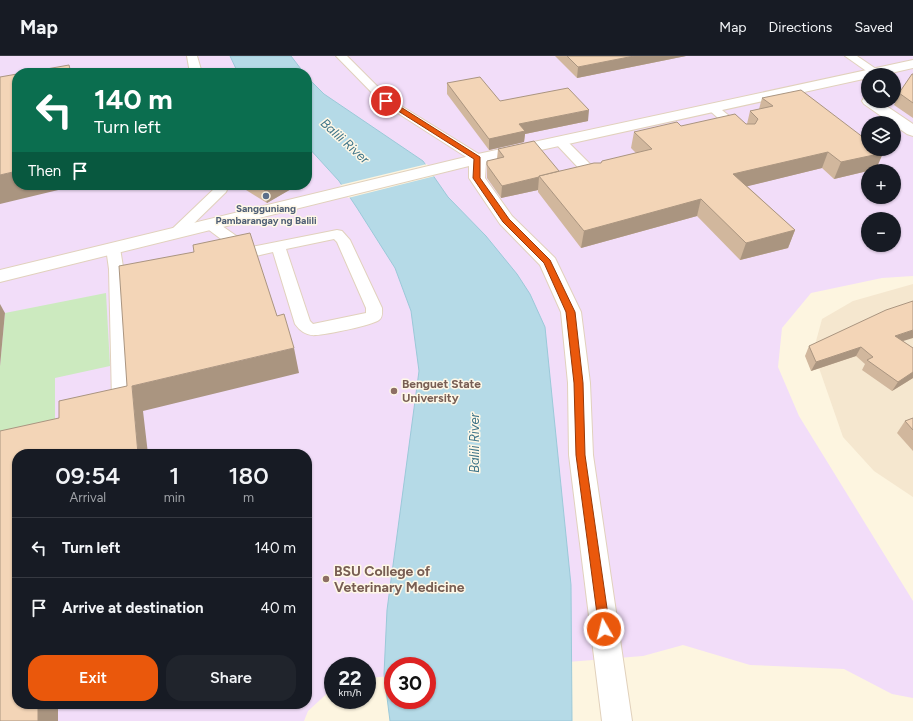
<!DOCTYPE html>
<meta charset="utf-8">
<style>
:root{--surface:#171b24;--page:#20242c;--text:#f1f3f6;--muted:#9ea1a6;--line:#363941;--accent:#ea580c}
body{margin:0;font-family:Figtree,sans-serif;background:var(--page);color:var(--text);height:100vh;display:flex;flex-direction:column;font-size:15px;white-space:nowrap}
*{box-sizing:border-box;margin:0}
p{font-size:13px;color:var(--muted)}
.icon{flex:none;width:22px;height:22px;fill:none;stroke:currentColor;stroke-width:2;stroke-linecap:round;stroke-linejoin:round}
.map{position:relative;flex:1;overflow:hidden}
.side{position:absolute;left:12px;top:393px;width:300px;height:260px;display:flex;flex-direction:column;background:var(--surface);border-radius:16px;box-shadow:0 1px 3px #0004}
.side>*{flex:none}
.banner{position:absolute;left:12px;top:12px;width:300px;height:122px;border-radius:16px;box-shadow:0 1px 3px #0004;background:#0b6e4f;color:#fff;overflow:hidden}
.buttons{position:absolute;left:861px;top:12px;display:grid;gap:8px}
.buttons a{display:grid;place-items:center;width:40px;height:40px;border-radius:50%;background:var(--surface);box-shadow:0 1px 3px #0004;font-size:20px}
.speed{position:absolute;left:324px;top:601px;display:flex;gap:8px;font-size:20px;font-weight:700;text-align:center}
.speed>*{display:grid;place-content:center;width:52px;height:52px;border-radius:50%;background:var(--surface);box-shadow:0 1px 3px #0004;line-height:1}
.speed small{font-size:10px;font-weight:400}
.speed .limit{border:6px solid #d22;background:#fff;color:#111}
.pin{position:absolute;display:grid;place-items:center;width:34px;height:34px;color:#fff;margin:-17px;border:2px solid #fff;border-radius:50%;box-shadow:0 1px 4px #0007}
.me{position:absolute;width:44px;margin:-22px;rotate:352deg;stroke-linejoin:round;filter:drop-shadow(0 0 3px #0008)}
.turn{display:flex;align-items:center;gap:14px;height:84px;padding:0 16px;font-size:18px}
.turn .icon{width:52px;height:52px;stroke-width:2.5}
.turn b{display:block;font-size:28px;line-height:34px}
.then{display:flex;align-items:center;height:38px;padding:0 16px;background:#0003;gap:8px;font-size:15px}
.eta{display:flex;justify-content:space-evenly;align-items:center;height:68px;text-align:center}
.eta b{font-size:24px;font-weight:600;line-height:28px}
.action{display:flex;gap:8px;margin-top:auto;padding:8px 16px}
.action a{flex:1;height:46px;border-radius:16px;background:var(--accent);color:#fff;font-size:16px;font-weight:600;line-height:46px;text-align:center}
.action a+a{background:var(--page);color:var(--text)}
ul{padding:0;list-style:none}
li{display:flex;align-items:center;gap:12px;height:60px;padding:0 16px;border-top:1px solid var(--line)}
li div{flex:1}
li b{display:block;font-size:15px}
li em{font-style:normal}
header{display:flex;align-items:center;gap:24px;box-sizing:border-box;height:56px;padding:0 20px;background:var(--surface);border-bottom:1px solid var(--line)}
header strong{font-size:19px}
nav{display:flex;gap:22px;margin-inline-start:auto;font-size:14px}
.map>svg:first-child{display:block}
</style>
<header>
<strong>Map</strong>
<nav><a>Map</a><a>Directions</a><a>Saved</a></nav>
</header>
<div class="map">
<svg width="913" height="665" viewBox="0 0 913 665">
<rect width="100%" height="100%" fill="#fdf5e0"/>
<polygon fill="#f5e7cf" points="913,228 913,441 874,415 843,381 819,312 812,300 822,263 853,245"/>
<path fill="#f2ddf9" fill-rule="evenodd" d="M0,0H913V220L882,222L811,237L782,272L778,311L799,360L913,545V642L892,638L844,613L750,609L683,589L643,600L427,617V610H393V620L367,622V610H333V632L308,655L304,665H0ZM17,17H307V129H17ZM868,19H894V45H868ZM868,67H894V93H868ZM868,115H894V141H868ZM868,163H894V189H868ZM17,398H307V648H17Z"/>
<polygon fill="#cceabf" points="106,237 110,310 55,322 55,365 0,391 0,310 5,257"/>
<g fill="#b5dae7" stroke="#9bc9d9" fill-rule="evenodd">
<polygon points="230,0 291,0 304,17 238,17"/>
<path d="M307,21L324,38L423,105L448,141L486,180L517,218L530,238L545,271L571,529L572,665H390L384,618L387,554L419,315L411,255L395,212L357,152L339,125L307,90ZM393,610H427V644H393Z"/>
</g>
<polygon fill="#fdf5e0" points="427,108 435,120 348,142 340,129"/>
<g fill="none" stroke-linecap="round" stroke-linejoin="round">
<g stroke="#e1d1bc" stroke-width="2">
<g id="lane">
<polygon points="187,0 197,0 202,17 190,17"/>
<polygon points="336,0 347,0 390,43 482,100 484,103 482,106 474,106 382,47"/>
<polygon points="845,0 857,0 882,17 880,19 872,19"/>
<polygon points="713,48 717,50 744,72 746,75 744,78 736,78 709,54 707,52 709,50"/>
<polygon points="560,81 564,82 598,116 599,119 598,122 588,122 556,88 554,85 556,82"/>
<polygon points="215,129 229,129 226,136 181,180 176,181 171,180 169,177 171,174 215,132"/>
<path d="M210,164L215,165L252,191L337,174L342,175L350,184L382,252C382,256 383,261 379,264C373,269 325,279 316,279C307,280 300,275 295,268L273,196L234,205L229,203L227,200L229,197L237,195L205,171L203,168L205,165ZM334,183L337,186L366,252V257L313,268L310,265L286,193Z"/>
<polygon points="113,188 118,189 120,192 123,211 146,216 148,219 146,222 141,224 124,222 130,344 127,349 121,350 115,349 112,344 109,213 106,192 108,189"/>
</g>
</g>
<g stroke="#e1d1bc" stroke-width="2">
<g id="street">
<polygon points="913,4 913,12 882,19 868,19 868,22 486,106 485,122 512,160 555,202 581,256 590,327 593,399 632,665 602,665 569,399 568,327 561,256 540,209 500,168 469,122 469,110 0,226 0,214 478,98"/>
<polygon points="868,41 868,45 879,45 913,68 913,80 907,78 894,69 894,67 891,67 864,48 862,45 864,42"/>
</g>
</g>
<use href="#lane" fill="#fff" fill-rule="evenodd"/>
<use href="#street" fill="#fff" fill-rule="evenodd"/>
</g>
<g fill="#d1b79d">
<polygon points="555,0 686,0 577,22"/>
<polygon points="913,18 913,62 894,49 899,37"/>
<polygon points="447,27 500,45 588,65 525,78 524,86 489,94 447,38"/>
<polygon points="762,42 883,97 876,113 834,123 822,112 747,130 795,174 788,192 740,204 697,160 581,192 538,136 538,134 501,142 487,122 487,105 497,103 498,93 559,115 601,107 636,97 631,92 634,76 681,70 747,68 750,55 759,53"/>
<polygon points="238,129 298,129 267,147"/>
<polygon points="903,285 913,292 913,322 892,335 862,314 865,308 856,300 811,315 805,300 809,290"/>
<polygon points="913,362 913,395 897,377 905,365"/>
</g>
<g fill="#aa9580">
<polygon points="634,0 686,0 577,22 578,11"/>
<polygon points="589,54 588,65 525,78 524,86 489,94 489,83 519,68"/>
<polygon points="828,96 822,112 728,135 733,118"/>
<polygon points="883,97 876,113 834,123 841,106"/>
<polygon points="17,115 17,129 79,129 0,148 0,119"/>
<polygon points="539,121 538,134 501,142 502,130"/>
<polygon points="263,129 298,129 267,147"/>
<polygon points="701,143 697,160 581,192 584,175"/>
<polygon points="795,174 788,192 740,204 746,187"/>
<polygon points="0,248 5,257 0,310"/>
<polygon points="913,274 913,282 890,289 895,280"/>
<polygon points="861,291 856,300 811,315 816,306"/>
<polygon points="294,292 299,317 143,355 148,398 138,398 132,330"/>
<polygon points="913,316 913,322 892,335 898,326"/>
<rect x="38" y="648" width="20" height="17"/>
</g>
<g fill="#f3d5b7" stroke="#aa9580">
<polygon points="567,0 634,0 578,11"/>
<polygon points="69,9 71,17 24,17"/>
<polygon points="17,18 17,115 0,119 0,21"/>
<polygon points="912,18 913,18 913,47 899,37"/>
<polygon points="480,21 500,45 568,32 589,54 519,68 525,75 489,83 447,27"/>
<polygon points="801,34 868,85 868,93 879,93 883,97 841,106 828,96 733,118 795,174 746,187 701,143 584,175 539,120 594,107 601,107 602,105 652,93 634,76 677,66 681,70 735,58 746,68 755,68 758,63 750,55 773,50 762,42"/>
<polygon points="534,85 559,115 539,120 539,121 502,130 487,109 487,105 504,101 498,93"/>
<polygon points="250,177 277,260 284,258 294,292 132,330 138,398 17,398 17,648 38,648 38,665 0,665 0,375 59,362 59,345 127,330 119,210 194,196 193,189"/>
<polygon points="913,245 913,274 895,280 913,292 913,316 898,326 867,304 873,301 861,291 816,306 809,290 886,254"/>
<polygon points="913,362 913,374 905,365"/>
</g>
<polygon fill="#ea580c" stroke="#983908" points="384,43 388,43 480,101 480,122 509,163 550,204 575,256 583,327 585,399 610,573 608,577 604,578 600,577 599,573 576,399 574,327 566,256 544,207 503,166 473,122 474,103 384,46"/>
<circle fill="#5c6f8a" stroke="#fff8e7" stroke-width="1.5" cx="266" cy="140" r="4"/>
<g fill="#8d6e63" stroke="#fff8e7" stroke-width="1.5">
<circle cx="394" cy="335" r="4"/>
<circle cx="326" cy="523" r="4"/>
</g>
<g text-anchor="middle" dominant-baseline="central" stroke-width="3" stroke-linejoin="round" paint-order="stroke">
<g font-size="10" font-weight="bold" fill="#4e5e75" stroke="#fff8e7">
<text x="266" y="152">Sangguniang<tspan x="266" dy="12">Pambarangay ng Balili</tspan></text>
</g>
<g font-size="12" font-weight="bold" fill="#785e54" stroke="#fff8e7" text-anchor="start">
<text x="402" y="328">Benguet State<tspan x="402" dy="14">University</tspan></text>
</g>
<g font-size="13" font-style="italic" fill="#407589" stroke="#fff8e7">
<text transform="translate(345 85) rotate(42)">Balili River</text>
<text transform="translate(474 387) rotate(-90)">Balili River</text>
</g>
<g font-size="14" font-weight="bold" fill="#785e54" stroke="#fff8e7" text-anchor="start">
<text x="334" y="515">BSU College of<tspan x="334" dy="16">Veterinary Medicine</tspan></text>
</g>
</g>
</svg>
<div class="buttons">
<a><svg class="icon" aria-label="search" viewBox="0 0 24 24"><circle cx="10" cy="10" r="6"/><path d="M15 15l6 6"/></svg></a>
<a><svg class="icon" aria-label="layers" viewBox="0 0 24 24"><path d="M12 4l9 5-9 5-9-5zM3 14l9 5 9-5"/></svg></a>
<a>+</a>
<a>−</a>
</div>
<div class="speed"><div>22<small>km/h</small></div><div class="limit">30</div></div>
<div class="pin" style="left:386px;top:45px;background:#d93025"><svg class="icon" aria-label="arrive" viewBox="0 0 24 24"><path d="M6 21V4h12l-3 4 3 4H6"/></svg></div>
<svg class="me" style="left:604px;top:573px" viewBox="-20 -20 40 40"><circle r="17" fill="#ea580c" stroke="#fff" stroke-width="3"/><path d="M0-11L8 9 0 5-8 9z" fill="#fff"/></svg>
<div class="banner">
<div class="turn"><svg class="icon" aria-label="left" viewBox="0 0 24 24"><path d="M17 20v-9H6M10 6l-5 5 5 5"/></svg><div><b>140 m</b>Turn left</div></div>
<div class="then">Then<svg class="icon" aria-label="arrive" viewBox="0 0 24 24"><path d="M6 21V4h12l-3 4 3 4H6"/></svg></div>
</div>
<section class="side">
<div class="eta">
<div><b>09:54</b><p>Arrival</p></div>
<div><b>1</b><p>min</p></div>
<div><b>180</b><p>m</p></div>
</div>
<ul>
<li><svg class="icon" aria-label="left" viewBox="0 0 24 24"><path d="M17 20v-9H6M10 6l-5 5 5 5"/></svg><div><b>Turn left</b></div><em>140 m</em></li>
<li><svg class="icon" aria-label="arrive" viewBox="0 0 24 24"><path d="M6 21V4h12l-3 4 3 4H6"/></svg><div><b>Arrive at destination</b></div><em>40 m</em></li>
</ul>
<div class="action"><a>Exit</a><a>Share</a></div>
</section>
</div>
